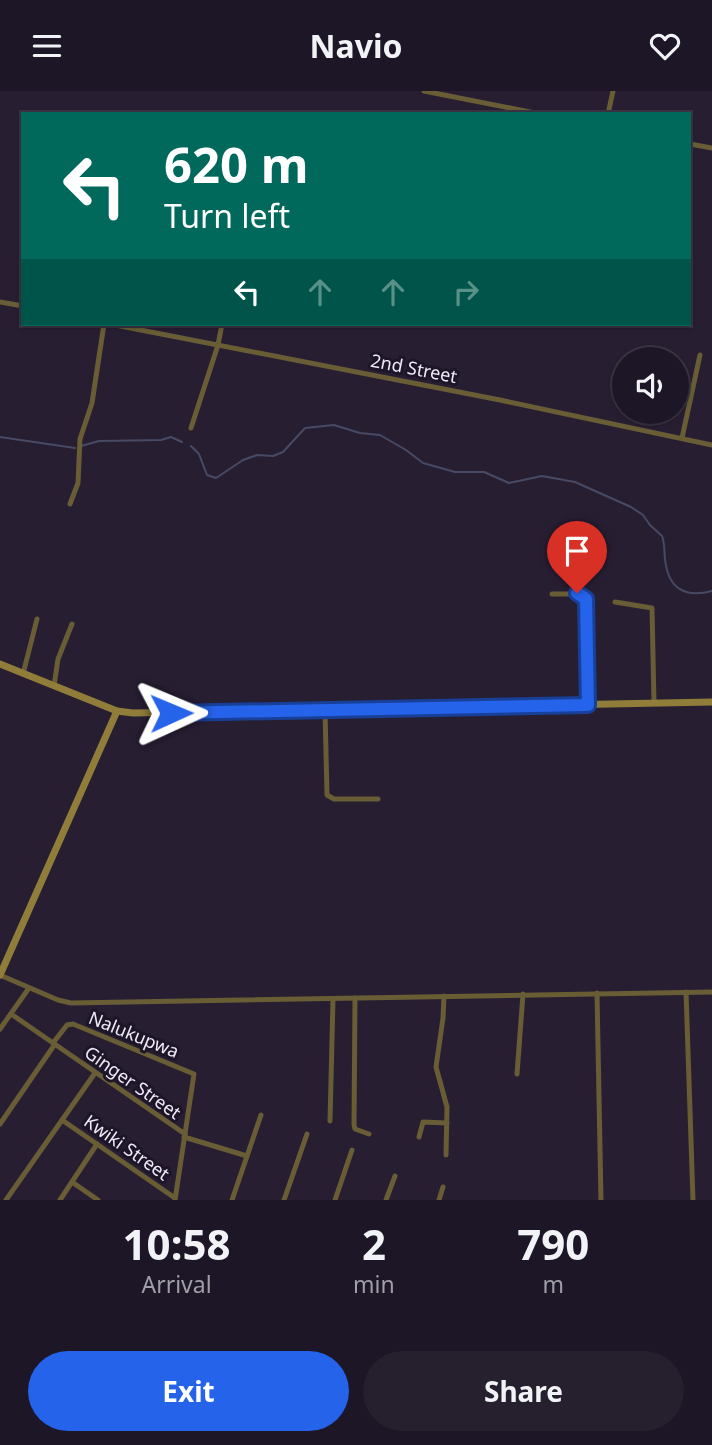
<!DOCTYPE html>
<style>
:root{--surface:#1d1626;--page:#251f2e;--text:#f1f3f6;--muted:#a09fa7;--line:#3b3543;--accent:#2563eb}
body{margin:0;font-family:"Noto Sans",sans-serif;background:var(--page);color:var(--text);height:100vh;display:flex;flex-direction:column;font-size:26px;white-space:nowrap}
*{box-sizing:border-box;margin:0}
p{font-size:23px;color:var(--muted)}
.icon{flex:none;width:38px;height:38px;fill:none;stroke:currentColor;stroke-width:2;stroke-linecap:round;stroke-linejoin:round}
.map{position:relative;height:1109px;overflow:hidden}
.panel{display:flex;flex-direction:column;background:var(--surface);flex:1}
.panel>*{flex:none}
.hud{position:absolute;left:21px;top:21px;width:670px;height:214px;border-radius:0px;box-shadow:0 2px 5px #0004,0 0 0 2px var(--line);background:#00695c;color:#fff;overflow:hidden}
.buttons{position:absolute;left:612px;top:256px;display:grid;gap:14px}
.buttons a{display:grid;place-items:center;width:77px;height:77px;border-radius:50%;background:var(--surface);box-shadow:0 2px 5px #0004,0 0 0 2px var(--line);font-size:35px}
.pin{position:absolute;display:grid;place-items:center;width:60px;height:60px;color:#fff;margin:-72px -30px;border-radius:50% 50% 50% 0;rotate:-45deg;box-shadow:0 0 7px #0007}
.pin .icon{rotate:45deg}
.me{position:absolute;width:77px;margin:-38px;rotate:89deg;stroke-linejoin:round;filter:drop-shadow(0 0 5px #0008)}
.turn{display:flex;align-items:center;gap:24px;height:147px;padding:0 28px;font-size:32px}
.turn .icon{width:91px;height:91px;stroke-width:2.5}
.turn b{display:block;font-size:49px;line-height:60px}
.lanes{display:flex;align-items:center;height:66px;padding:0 28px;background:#0003;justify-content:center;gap:35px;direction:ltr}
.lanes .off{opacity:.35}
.eta{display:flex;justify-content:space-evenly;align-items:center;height:119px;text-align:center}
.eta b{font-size:42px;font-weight:700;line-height:49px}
.primary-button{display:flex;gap:14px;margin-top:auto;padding:14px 28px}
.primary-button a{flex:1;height:80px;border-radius:42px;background:var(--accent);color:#fff;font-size:28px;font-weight:700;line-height:80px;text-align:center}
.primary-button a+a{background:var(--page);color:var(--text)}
header{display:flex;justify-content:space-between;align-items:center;height:91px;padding:0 28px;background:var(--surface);font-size:32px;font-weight:700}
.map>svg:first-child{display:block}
</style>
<header><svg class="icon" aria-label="menu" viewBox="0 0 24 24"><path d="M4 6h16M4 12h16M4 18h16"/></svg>Navio<svg class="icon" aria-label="heart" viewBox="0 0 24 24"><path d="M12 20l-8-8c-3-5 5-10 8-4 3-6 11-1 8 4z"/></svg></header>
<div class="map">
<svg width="712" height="1109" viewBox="0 0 712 1109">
<rect width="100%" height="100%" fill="#271e32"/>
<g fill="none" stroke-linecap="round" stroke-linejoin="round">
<g stroke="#484a65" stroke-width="2">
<polyline points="0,346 75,357"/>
<polyline points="81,355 99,350 161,349 171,346 182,351"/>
<path d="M191,355L199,363L207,384L216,387L243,369L257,364L273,365L283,361L305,337L334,334L360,342L380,344L406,359L423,372L455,381H484L509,392L542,385L575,391L631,416L643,424L650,434L662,445C665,453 664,460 665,468C668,498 685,507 712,500"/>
</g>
<g stroke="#685d35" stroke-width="5">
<polyline points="424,0 540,23"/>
<polyline points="608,23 613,0"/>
<polyline points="690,53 712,57"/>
<polyline points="0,211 23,215"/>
<polyline points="110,233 500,309 712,354"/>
<polyline points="191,337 218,254 222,233"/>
<polyline points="682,347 700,264"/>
<polyline points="70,413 78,392 80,348 92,312 104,233"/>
<polyline points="552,503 580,503 586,508 588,614"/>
<polyline points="615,511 652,517 654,612"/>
<polyline points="23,583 37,528"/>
<polyline points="54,595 58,568 72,533"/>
<polyline points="325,619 327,704 334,708 378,708"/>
<polyline points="0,884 58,909 71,912 712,901"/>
<polyline points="686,901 693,1109"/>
<polyline points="597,902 601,1109"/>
<polyline points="444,905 443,927 436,976 447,1016 446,1064"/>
<polyline points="355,907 354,1034 355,1038 369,1043"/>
<polyline points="11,923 185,1043"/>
<polyline points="0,938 29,897"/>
<polyline points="53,952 67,934 73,933 194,983 175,1109"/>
<polyline points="517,983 523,903"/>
<polyline points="62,1029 175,1107"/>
<polyline points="330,1030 333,908"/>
<polyline points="0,1033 55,953"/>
<polyline points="184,1046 247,1065"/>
<polyline points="419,1046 423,1031 447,1032"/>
<polyline points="72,1091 98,1109"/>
<polyline points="6,1109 95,982"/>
<polyline points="60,1109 97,1053"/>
<polyline points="232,1109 261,1024"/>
<polyline points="284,1109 307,1043"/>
<polyline points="335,1109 352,1059"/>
<polyline points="386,1109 395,1085"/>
<polyline points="439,1109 443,1096"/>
</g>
<g stroke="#907d3a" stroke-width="7">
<polyline points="0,573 117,620 133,622 712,611"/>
<polyline points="0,884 117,620"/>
</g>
</g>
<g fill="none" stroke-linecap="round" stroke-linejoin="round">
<g stroke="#184099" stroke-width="18">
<polyline id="route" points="171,622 588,614 586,508 577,502"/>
</g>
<use href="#route" stroke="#2563eb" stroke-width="12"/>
</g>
<g text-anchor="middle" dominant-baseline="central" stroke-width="6" stroke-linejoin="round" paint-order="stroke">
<g font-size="18" fill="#efeaf7" stroke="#1d1528">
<text transform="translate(414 277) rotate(11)">2nd Street</text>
<text transform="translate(134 943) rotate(22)">Nalukupwa</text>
<text transform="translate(133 991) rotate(35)">Ginger Street</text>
<text transform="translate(127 1056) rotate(35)">Kwiki Street</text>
</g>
</g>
</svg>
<div class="buttons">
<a><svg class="icon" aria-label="sound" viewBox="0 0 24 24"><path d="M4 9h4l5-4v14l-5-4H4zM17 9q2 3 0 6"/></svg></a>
</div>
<div class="pin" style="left:577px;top:502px;background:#d93025"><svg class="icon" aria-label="arrive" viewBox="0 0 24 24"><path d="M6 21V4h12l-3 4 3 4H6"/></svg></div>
<svg class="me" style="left:171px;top:622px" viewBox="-20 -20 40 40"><path d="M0-17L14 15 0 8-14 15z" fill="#2563eb" stroke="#fff" stroke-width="4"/></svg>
<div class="hud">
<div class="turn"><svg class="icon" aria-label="left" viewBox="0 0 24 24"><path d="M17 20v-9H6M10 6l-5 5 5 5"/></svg><div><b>620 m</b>Turn left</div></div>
<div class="lanes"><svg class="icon" aria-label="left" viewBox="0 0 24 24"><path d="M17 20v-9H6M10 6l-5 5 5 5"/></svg><svg class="icon off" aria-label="ahead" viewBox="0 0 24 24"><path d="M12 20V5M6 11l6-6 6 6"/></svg><svg class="icon off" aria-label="ahead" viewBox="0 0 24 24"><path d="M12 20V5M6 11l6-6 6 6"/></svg><svg class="icon off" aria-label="right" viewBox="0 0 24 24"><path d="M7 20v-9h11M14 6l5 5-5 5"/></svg></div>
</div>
</div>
<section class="panel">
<div class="eta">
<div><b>10:58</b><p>Arrival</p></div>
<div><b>2</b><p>min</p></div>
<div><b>790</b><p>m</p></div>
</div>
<div class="primary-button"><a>Exit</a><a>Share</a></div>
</section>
